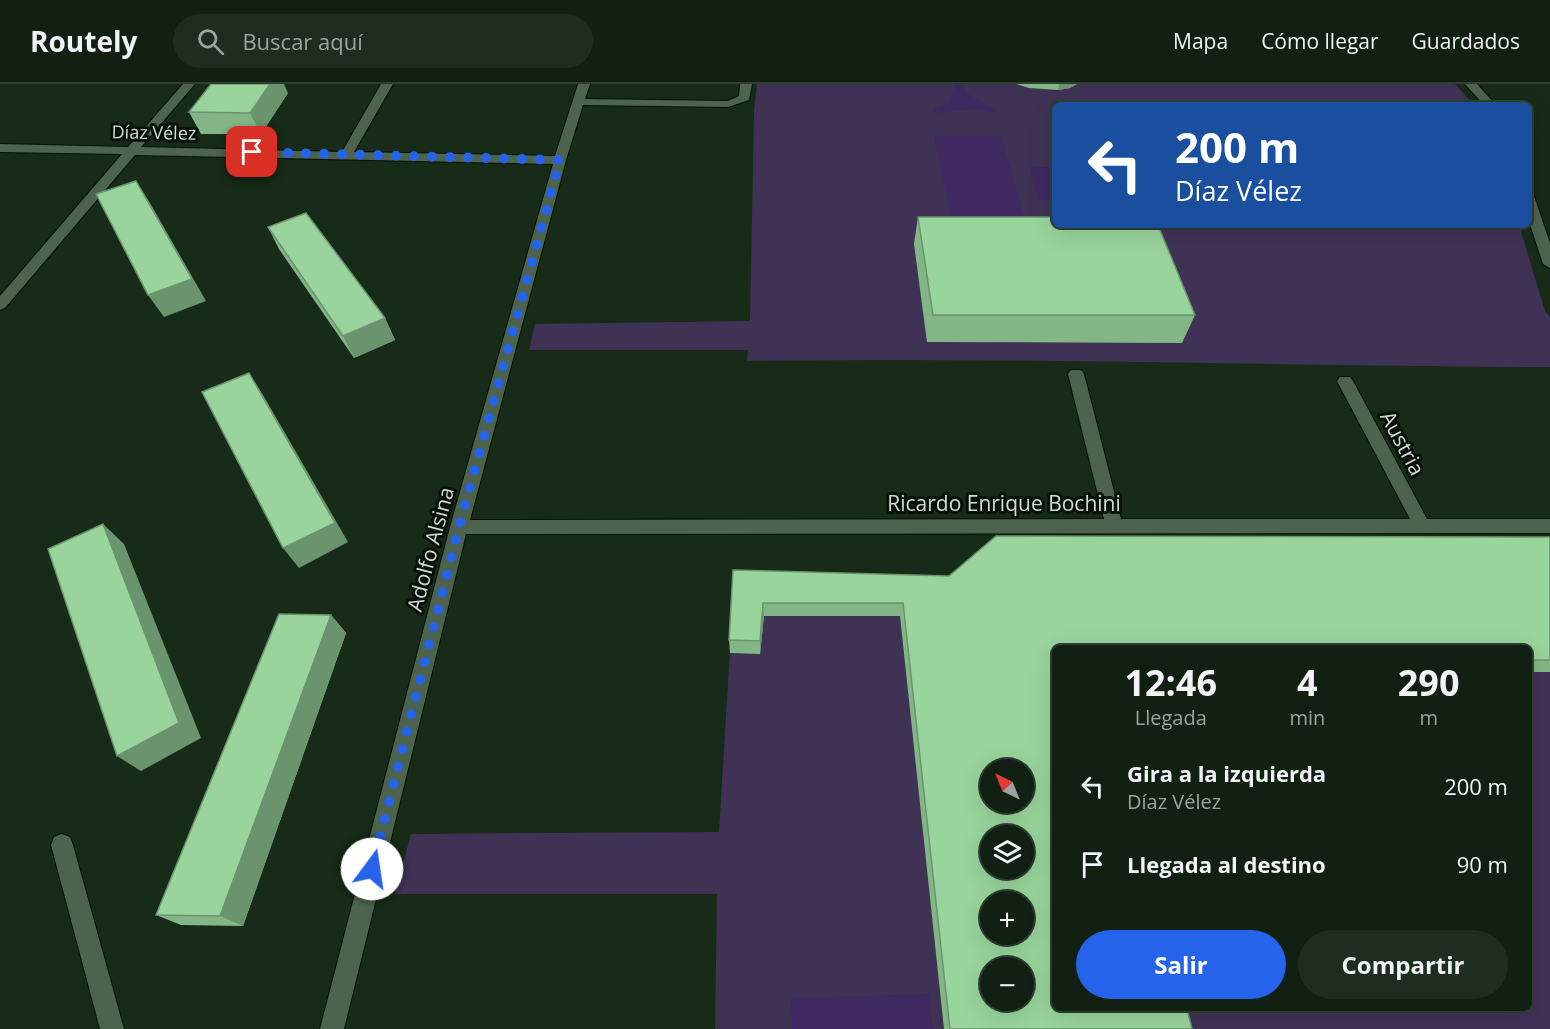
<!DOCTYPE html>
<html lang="es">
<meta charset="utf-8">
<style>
:root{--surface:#112012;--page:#1e2d20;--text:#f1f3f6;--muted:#9ca39f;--line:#303e32;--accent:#2563eb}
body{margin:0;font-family:"Open Sans",sans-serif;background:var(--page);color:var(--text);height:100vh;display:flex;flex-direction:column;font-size:22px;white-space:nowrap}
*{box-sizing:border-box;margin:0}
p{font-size:20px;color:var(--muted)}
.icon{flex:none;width:33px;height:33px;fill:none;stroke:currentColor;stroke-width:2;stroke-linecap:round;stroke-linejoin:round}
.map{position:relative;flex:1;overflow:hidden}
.sheet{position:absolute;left:1052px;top:561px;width:480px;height:366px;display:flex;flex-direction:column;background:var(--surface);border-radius:9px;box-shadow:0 6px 24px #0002,0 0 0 2px var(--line)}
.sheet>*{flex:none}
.guide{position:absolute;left:1052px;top:18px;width:480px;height:126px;border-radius:9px;box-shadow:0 6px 24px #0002,0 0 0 2px var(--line);background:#1a4fa0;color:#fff;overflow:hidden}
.needle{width:39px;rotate:317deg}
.controls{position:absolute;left:980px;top:675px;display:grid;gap:12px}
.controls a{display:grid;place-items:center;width:54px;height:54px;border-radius:50%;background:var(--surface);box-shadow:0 6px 24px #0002,0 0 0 2px var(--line);font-size:30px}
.pin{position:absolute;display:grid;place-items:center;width:51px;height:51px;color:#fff;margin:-26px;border-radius:12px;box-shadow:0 3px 9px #0006}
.me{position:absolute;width:66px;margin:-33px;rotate:14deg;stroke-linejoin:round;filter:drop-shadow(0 0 4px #0008)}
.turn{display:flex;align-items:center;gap:21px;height:126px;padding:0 24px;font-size:27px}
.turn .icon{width:78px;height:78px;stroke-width:2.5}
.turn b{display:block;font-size:42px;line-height:51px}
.eta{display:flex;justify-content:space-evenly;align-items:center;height:102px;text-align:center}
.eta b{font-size:36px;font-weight:700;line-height:42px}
.primary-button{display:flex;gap:12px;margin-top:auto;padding:12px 24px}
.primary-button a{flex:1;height:69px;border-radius:36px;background:var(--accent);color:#fff;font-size:24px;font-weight:700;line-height:69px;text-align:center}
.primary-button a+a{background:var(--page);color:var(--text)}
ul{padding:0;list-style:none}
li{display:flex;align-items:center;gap:18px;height:78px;padding:0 24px}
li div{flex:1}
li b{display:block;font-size:22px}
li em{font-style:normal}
header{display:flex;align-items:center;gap:36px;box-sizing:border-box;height:84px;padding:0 30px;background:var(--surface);border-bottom:2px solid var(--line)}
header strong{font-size:28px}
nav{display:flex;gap:33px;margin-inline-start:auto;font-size:21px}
.search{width:420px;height:54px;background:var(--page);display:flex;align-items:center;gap:15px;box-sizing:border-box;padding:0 21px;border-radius:33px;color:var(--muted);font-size:22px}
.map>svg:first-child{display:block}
</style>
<header>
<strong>Routely</strong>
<div class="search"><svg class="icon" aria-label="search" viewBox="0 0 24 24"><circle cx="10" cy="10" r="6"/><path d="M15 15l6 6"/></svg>Buscar aquí</div>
<nav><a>Mapa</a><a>Cómo llegar</a><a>Guardados</a></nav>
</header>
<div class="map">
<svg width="1550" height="945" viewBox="0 0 1550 945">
<rect width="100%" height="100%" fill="#172b18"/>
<g fill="#403255" fill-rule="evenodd">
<path d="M757,0H1455L1474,21H1054V141H1519L1545,227L1550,233V283C1282,282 1015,273 747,277L748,266H529L535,240L750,237L754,27Z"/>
<path d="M1550,467V945H715L717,810H395L411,750L719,748L734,500L945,505ZM1054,564H1528V924H1054ZM990,686H1023V718H990ZM990,752H1023V784H990ZM990,818H1023V850H990ZM990,884H1023V916H990Z"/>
</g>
<g fill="#402861">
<polygon points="955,1 963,1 966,9 997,26 995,29 975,25 935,29 933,25 948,20"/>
<polygon points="934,52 1001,52 1030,153 955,153"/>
<polygon points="1029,83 1054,83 1054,116 1038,116"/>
<polygon points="929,910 933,945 792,945 791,914"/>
</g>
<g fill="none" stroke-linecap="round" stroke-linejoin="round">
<g stroke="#021304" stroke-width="2">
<g id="minor">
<polygon points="183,0 195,0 141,63 342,68 381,0 393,0 354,68 555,72 578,0 590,0 585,15 728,17 739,12 740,0 752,0 749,16 728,23 583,21 566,76 470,436 1104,435 1068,290 1071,286 1081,286 1084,290 1121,435 1410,435 1337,297 1340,293 1350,293 1353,297 1427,435 1550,435 1550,449 466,450 344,945 320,945 450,443 553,80 135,71 5,224 0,226 0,212 122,70 0,68 0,60 128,63"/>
<polygon points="1465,0 1477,0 1496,21 1484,21"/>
<polygon points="1528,108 1534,112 1550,159 1550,184 1543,180 1528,134"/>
<polygon points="62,750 70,753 73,761 124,945 100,945 51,761 54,753"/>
</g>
</g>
<use href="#minor" fill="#4d634e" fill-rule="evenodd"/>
</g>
<g fill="#83b686">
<polygon points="1016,0 1077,0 1070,4 1058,6 1029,4"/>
<polygon points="288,9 261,50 201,50 189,28"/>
<polygon points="918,133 1195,231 1182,259 927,258 914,160"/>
<polygon points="268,143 385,234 395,256 354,274 279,165"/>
<polygon points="1550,453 1550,588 1528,588 1528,564 1054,564 1192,945 944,945 900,532 764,532 760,570 730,569 729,556 733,486 949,492"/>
<polygon points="331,531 346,549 243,842 181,841 156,831"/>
</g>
<g fill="#6a946d">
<polygon points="270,0 284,0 288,9 261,50 250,29"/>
<polygon points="1059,0 1077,0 1070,4 1058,6"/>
<polygon points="136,97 150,119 206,217 164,233 148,211"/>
<polygon points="385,234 395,256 354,274 343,252"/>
<polygon points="249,289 263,311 348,458 299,484 283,464"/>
<polygon points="103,440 124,460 201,654 141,687 117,672"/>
<polygon points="763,519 764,532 760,570 760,557"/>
<polygon points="331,531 346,549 243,842 220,832"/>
</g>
<g fill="#98d49c" stroke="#6a946d" stroke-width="1.5" fill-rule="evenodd">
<polygon points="211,0 270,0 250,29 189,28"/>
<polygon points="136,97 192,195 148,211 96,110"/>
<polygon points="306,129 385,234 343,252 268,143"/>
<polygon points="918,133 1054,133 1054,141 1158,141 1195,231 933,231"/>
<polygon points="249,289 335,439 283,464 202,308"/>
<polygon points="103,440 179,639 117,672 48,465"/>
<path d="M996,452L1550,453V576H1528V564H1054V924H1187L1192,945H950L903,519H763L760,557L729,556L733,486L949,492ZM990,686H1023V718H990ZM990,752H1023V784H990ZM990,818H1023V850H990ZM990,884H1023V916H990Z"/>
<polygon points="279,530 331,531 220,832 156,831"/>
</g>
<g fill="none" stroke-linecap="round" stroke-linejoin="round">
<polyline stroke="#2563eb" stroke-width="10" stroke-dasharray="0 18" points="252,68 560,76 459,443 372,785"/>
</g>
<g text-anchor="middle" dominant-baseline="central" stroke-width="6" stroke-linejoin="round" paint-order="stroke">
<g font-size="18" fill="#d1ddd1" stroke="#081109">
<text transform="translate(154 48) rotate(1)">Díaz Vélez</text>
</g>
<g font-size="21" fill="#d1ddd1" stroke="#081109">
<text transform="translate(1403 359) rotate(62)">Austria</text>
<text x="1004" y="419">Ricardo Enrique Bochini</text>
<text transform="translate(430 465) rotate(-75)">Adolfo Alsina</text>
</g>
</g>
</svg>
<div class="controls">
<a><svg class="needle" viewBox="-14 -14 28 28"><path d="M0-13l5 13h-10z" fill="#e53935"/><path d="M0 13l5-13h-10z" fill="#9ca39f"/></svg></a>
<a><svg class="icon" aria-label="layers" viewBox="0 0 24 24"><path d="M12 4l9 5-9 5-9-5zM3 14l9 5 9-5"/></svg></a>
<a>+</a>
<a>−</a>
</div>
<div class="pin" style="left:252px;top:68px;background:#d93025"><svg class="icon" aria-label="arrive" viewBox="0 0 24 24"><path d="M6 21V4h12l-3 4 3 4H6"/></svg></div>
<svg class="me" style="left:372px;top:785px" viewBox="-20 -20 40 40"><circle r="19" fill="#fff"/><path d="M0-13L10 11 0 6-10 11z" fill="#2563eb"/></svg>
<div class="guide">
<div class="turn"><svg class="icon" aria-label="left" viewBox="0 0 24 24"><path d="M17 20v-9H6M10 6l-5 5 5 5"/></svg><div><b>200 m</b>Díaz Vélez</div></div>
</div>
<section class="sheet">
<div class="eta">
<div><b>12:46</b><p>Llegada</p></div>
<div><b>4</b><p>min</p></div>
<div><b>290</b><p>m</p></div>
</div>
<ul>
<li><svg class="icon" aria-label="left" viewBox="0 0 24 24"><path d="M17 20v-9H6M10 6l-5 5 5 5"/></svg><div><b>Gira a la izquierda</b><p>Díaz Vélez</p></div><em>200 m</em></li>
<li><svg class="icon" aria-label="arrive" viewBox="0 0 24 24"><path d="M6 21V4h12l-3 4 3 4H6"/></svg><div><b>Llegada al destino</b></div><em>90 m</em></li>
</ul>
<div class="primary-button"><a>Salir</a><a>Compartir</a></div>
</section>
</div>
